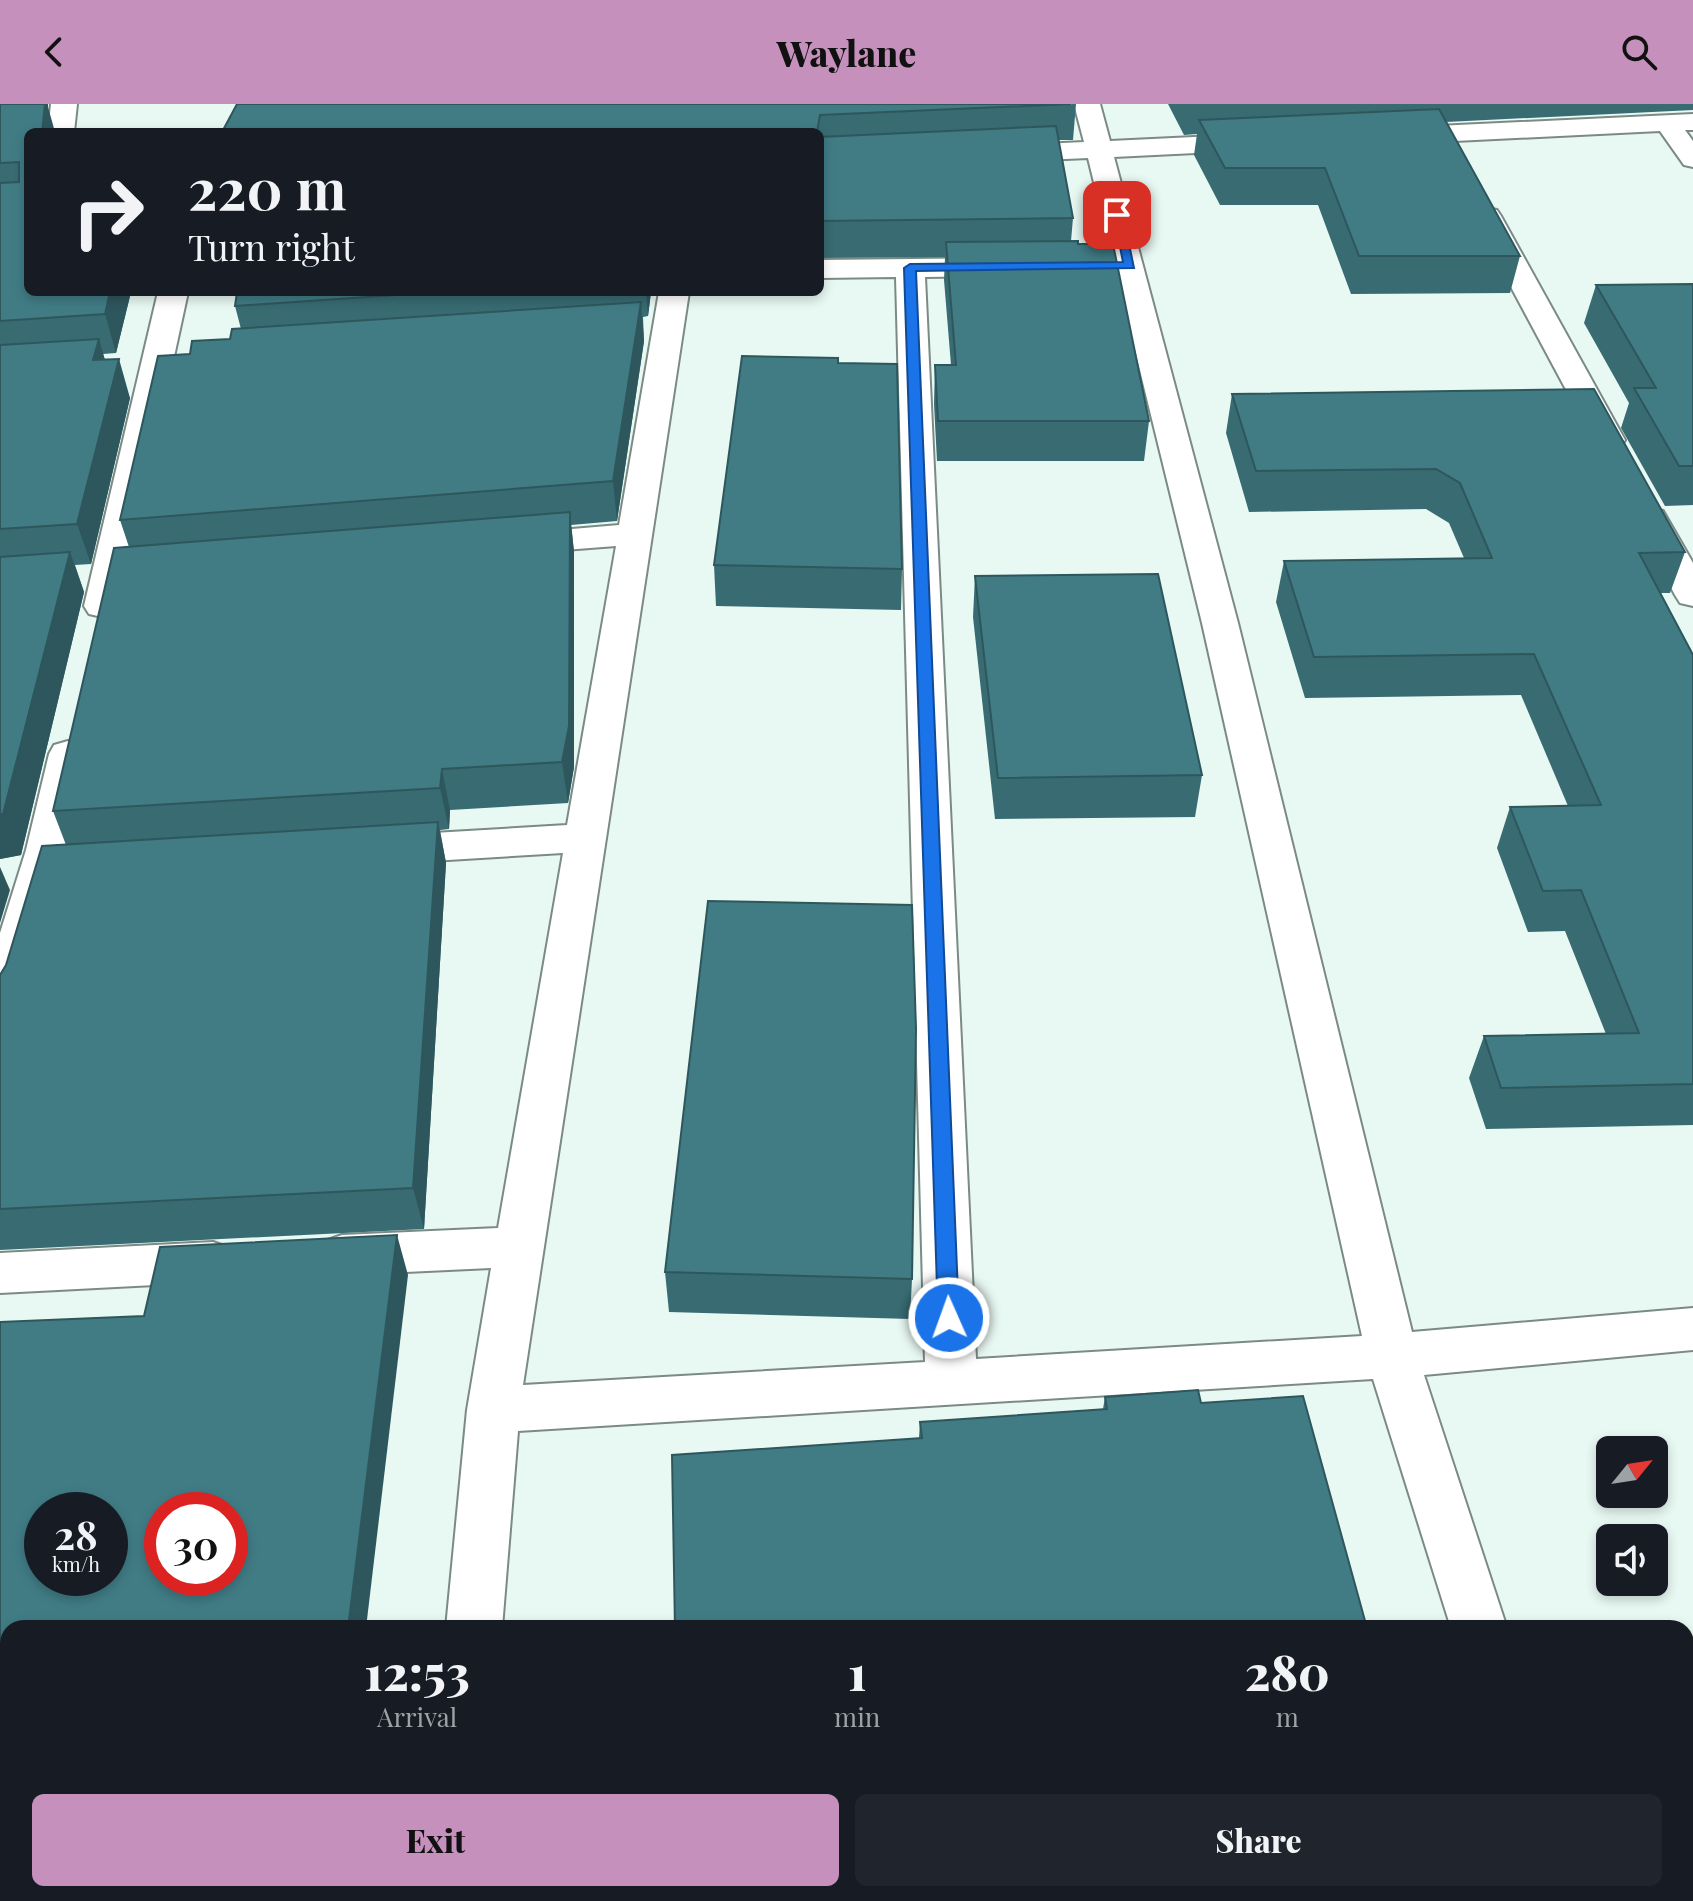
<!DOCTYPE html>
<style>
:root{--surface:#171b24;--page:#20242c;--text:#f1f3f6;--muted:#9ea1a6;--accent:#c590bc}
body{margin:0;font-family:"Playfair Display",serif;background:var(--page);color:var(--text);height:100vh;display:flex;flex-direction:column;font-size:30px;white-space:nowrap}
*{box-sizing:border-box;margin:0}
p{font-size:26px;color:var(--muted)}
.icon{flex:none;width:44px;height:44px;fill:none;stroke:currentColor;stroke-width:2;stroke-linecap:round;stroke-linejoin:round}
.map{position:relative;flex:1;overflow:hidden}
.panel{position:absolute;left:0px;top:1516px;width:1694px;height:282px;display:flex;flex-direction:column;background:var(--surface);border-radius:24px 24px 0 0;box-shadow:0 4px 12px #0003}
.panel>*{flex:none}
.top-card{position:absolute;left:24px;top:24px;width:800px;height:168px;border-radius:12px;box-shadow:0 4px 12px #0003;background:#171b24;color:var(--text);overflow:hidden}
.needle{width:52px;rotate:60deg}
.tools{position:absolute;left:1596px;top:1332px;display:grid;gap:16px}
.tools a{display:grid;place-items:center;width:72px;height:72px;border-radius:12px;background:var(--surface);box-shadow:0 4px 12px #0003;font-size:40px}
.speed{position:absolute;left:24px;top:1388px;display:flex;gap:16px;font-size:40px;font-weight:700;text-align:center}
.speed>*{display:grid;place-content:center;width:104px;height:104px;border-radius:50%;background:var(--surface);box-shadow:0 4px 12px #0003;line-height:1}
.speed small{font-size:20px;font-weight:400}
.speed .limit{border:12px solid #d22;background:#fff;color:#111}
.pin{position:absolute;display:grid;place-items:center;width:68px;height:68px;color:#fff;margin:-34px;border-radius:16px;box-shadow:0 4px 12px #0006}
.me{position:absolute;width:88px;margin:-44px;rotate:358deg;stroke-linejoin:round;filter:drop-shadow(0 0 6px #0008)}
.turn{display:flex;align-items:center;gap:28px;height:168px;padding:0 32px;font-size:36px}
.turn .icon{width:104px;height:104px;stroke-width:2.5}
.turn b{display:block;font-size:56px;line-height:68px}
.eta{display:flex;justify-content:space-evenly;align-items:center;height:136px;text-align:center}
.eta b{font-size:48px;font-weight:800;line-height:56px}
.cta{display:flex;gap:16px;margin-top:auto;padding:16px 32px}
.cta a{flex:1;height:92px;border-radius:12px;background:var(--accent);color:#111;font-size:32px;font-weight:800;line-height:92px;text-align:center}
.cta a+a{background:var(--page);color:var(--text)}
header{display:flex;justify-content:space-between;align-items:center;height:104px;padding:0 32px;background:var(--accent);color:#111;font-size:36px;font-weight:800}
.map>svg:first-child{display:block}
</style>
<header><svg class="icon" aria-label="back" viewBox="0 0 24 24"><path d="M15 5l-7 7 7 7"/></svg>Waylane<svg class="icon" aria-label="search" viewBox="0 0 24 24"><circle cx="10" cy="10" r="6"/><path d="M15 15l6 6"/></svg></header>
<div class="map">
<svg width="1693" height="1797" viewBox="0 0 1693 1797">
<rect width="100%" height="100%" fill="#e8f8f3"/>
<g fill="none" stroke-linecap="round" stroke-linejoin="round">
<g stroke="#7b8a85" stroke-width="4">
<g id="minor">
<polygon points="51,0 77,0 74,28 48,28"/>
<polygon points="1074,0 1100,0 1110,37 1257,30 1266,32 1270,38 1266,44 1257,46 1114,53 1238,519 1412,1228 1693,1204 1693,1246 1424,1271 1507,1524 1451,1524 1373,1275 518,1327 502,1524 446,1524 467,1306 491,1164 342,1171 325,1165 317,1151 325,1137 342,1131 498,1124 563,749 382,760 368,756 362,746 368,736 382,732 567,721 616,442 513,450 501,447 496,440 501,433 513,430 619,421 659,188 689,188 523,1281 925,1258 896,173 820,174 820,156 1006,154 1016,157 1020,163 1016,169 1006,172 925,173 976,1255 1362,1232 1202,519 1088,54 1002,58 993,56 989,50 993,44 1002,42 1084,38"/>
<polygon points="1693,10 1693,26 1685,26 1693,37 1693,63 1684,61 1660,27 1394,40 1385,38 1381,32 1385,26 1394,24"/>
<polygon points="1487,104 1497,106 1501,112 1625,336 1620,343 1609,346 1598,343 1593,336 1473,112 1477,106"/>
<polygon points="158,188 188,188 120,502 115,510 102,513 89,510 84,502"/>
<polygon points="1651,404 1663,407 1693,459 1693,502 1680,499 1675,491 1634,414 1639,407"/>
<polygon points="68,637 82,641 87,650 66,746 22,901 16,912 0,917 0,829 26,746 49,650 54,641"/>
<polygon points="213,1138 230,1144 238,1158 230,1172 213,1178 0,1189 0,1149"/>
<polygon points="1686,1660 1693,1661 1693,1721 1686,1720"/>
<rect x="0" y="1728" width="8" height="62"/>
<polygon points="1533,1790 1595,1790 1597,1797 1535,1797"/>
</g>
</g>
<use href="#minor" fill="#fff" fill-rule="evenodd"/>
</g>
<g fill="#386b72">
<polygon points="0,0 48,0 28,188 131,188 116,249 103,250 105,256 130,294 91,460 75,461 84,488 21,751 0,755"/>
<polygon points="1076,0 1073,36 1058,36 1073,114 1071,137 1149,317 1144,357 937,357 934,300 935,261 951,261 944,176 945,153 820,154 820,28 222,28"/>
<polygon points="1168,0 1693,0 1693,6 1446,18 1520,152 1510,189 1351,190 1318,101 1220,101 1194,51 1197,30 1184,31"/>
<polygon points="1693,180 1693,401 1665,402 1621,324 1629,299 1584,219 1596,181"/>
<polygon points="237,188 651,188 648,212 643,213 644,237 617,417 571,421 574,448 574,663 568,699 450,706 449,725 440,726 446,759 424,1125 0,1146 0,871 6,861 66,741 53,707 129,443 120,416 190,250 230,235 241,225 235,202"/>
<polygon points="838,259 902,465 901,506 716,502 714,461"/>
<polygon points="1232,290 1685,448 1670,489 1660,489 1693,551 1693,1021 1486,1025 1469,974 1484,932 1606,930 1565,827 1528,828 1497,744 1510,703 1568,702 1521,591 1305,594 1276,498 1284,457 1464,454 1449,419 1426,405 1249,408 1226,329"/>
<polygon points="975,472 1202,671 1195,713 995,715 973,513"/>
<polygon points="665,1168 912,1175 910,1215 669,1208"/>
<polygon points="408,1171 8,1524 8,1705 0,1705 0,1218 144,1212"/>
<polygon points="1105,1293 1201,1299 919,1334 920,1318 1103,1305"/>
</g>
<g fill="#2e575d">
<polygon points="37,0 48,0 48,3 55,28 42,28"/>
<polygon points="110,188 131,188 116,249 105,210"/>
<polygon points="646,188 651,188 648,212"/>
<polygon points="641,198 644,237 617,417 613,377"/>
<polygon points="99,235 110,274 93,256"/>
<polygon points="119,255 130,294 91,460 77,420"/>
<polygon points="570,408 574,448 574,663 568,699 562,658"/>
<polygon points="70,448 84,488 21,751 0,755 0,710"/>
<polygon points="442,665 450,706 449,725 440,684"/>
<polygon points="438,718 446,759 424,1125 413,1084"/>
<polygon points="0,763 10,786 0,819"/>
<polygon points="397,1131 408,1171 366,1524 348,1524"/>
</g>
<g fill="#417c85" stroke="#2e575d" stroke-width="2" fill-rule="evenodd">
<polygon points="0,0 45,0 42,28 28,28 28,188 110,188 105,210 0,217 0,79 19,78 19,58 0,59"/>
<polygon points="237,0 1071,0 820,11 817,28 222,28"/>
<polygon points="1439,5 1520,152 1359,152 1325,64 1225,64 1199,16"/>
<polygon points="1056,22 1073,114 820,117 820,33"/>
<polygon points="1078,137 1078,140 1113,140 1149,317 938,317 935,261 956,261 946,138"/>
<polygon points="1693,180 1693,362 1679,362 1634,284 1656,284 1596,181"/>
<polygon points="237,188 440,188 235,202"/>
<polygon points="641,198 613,377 120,416 158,252 190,250 192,237 230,235 232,225"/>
<polygon points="99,235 93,256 119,255 77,420 0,425 0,241"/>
<polygon points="742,252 838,254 838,259 897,260 902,465 714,461"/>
<polygon points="1594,285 1685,448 1639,449 1693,551 1693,980 1501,984 1484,932 1639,929 1581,786 1543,787 1510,703 1601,701 1534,550 1314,553 1284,457 1492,454 1460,379 1436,365 1256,367 1232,290"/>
<polygon points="570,408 569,622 562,658 442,665 440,684 53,707 114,444"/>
<polygon points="70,448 3,710 0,710 0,453"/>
<polygon points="1158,470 1202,671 998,674 975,472"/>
<polygon points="438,718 413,1084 0,1105 0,871 6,861 42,742"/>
<polygon points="708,797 912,801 916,925 912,1175 665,1168"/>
<path d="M397,1131L348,1524H8V1671L0,1672V1218L144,1212L160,1143ZM42,1406H110V1474H42ZM162,1406H230V1474H162Z"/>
<polygon points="1198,1286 1201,1299 1303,1292 1367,1524 675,1524 672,1351 922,1334 920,1318 1107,1305 1105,1293"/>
<polygon points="932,1790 1046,1790 1047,1797 816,1797"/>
</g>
<polygon fill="#1a73e8" stroke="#114b97" stroke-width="2" points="1113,108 1123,111 1134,164 916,167 959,1214 956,1220 949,1223 941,1220 938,1214 904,164 910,160 1123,158"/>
</svg>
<div class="tools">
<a><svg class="needle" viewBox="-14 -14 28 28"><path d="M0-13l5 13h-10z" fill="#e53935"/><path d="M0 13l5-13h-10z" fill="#9ea1a6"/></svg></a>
<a><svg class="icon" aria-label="sound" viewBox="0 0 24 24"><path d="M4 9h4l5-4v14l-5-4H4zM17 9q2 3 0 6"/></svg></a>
</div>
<div class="speed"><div>28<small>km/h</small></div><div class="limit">30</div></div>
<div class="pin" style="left:1117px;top:111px;background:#d93025"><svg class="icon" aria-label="arrive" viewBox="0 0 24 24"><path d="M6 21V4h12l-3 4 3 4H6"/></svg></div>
<svg class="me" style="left:949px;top:1214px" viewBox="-20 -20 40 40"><circle r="17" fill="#1a73e8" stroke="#fff" stroke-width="3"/><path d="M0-11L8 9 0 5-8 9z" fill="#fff"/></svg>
<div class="top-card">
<div class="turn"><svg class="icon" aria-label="right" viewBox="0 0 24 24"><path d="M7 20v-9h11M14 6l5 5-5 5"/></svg><div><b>220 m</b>Turn right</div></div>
</div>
<section class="panel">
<div class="eta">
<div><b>12:53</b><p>Arrival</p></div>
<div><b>1</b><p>min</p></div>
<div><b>280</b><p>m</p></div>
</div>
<div class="cta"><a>Exit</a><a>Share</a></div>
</section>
</div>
